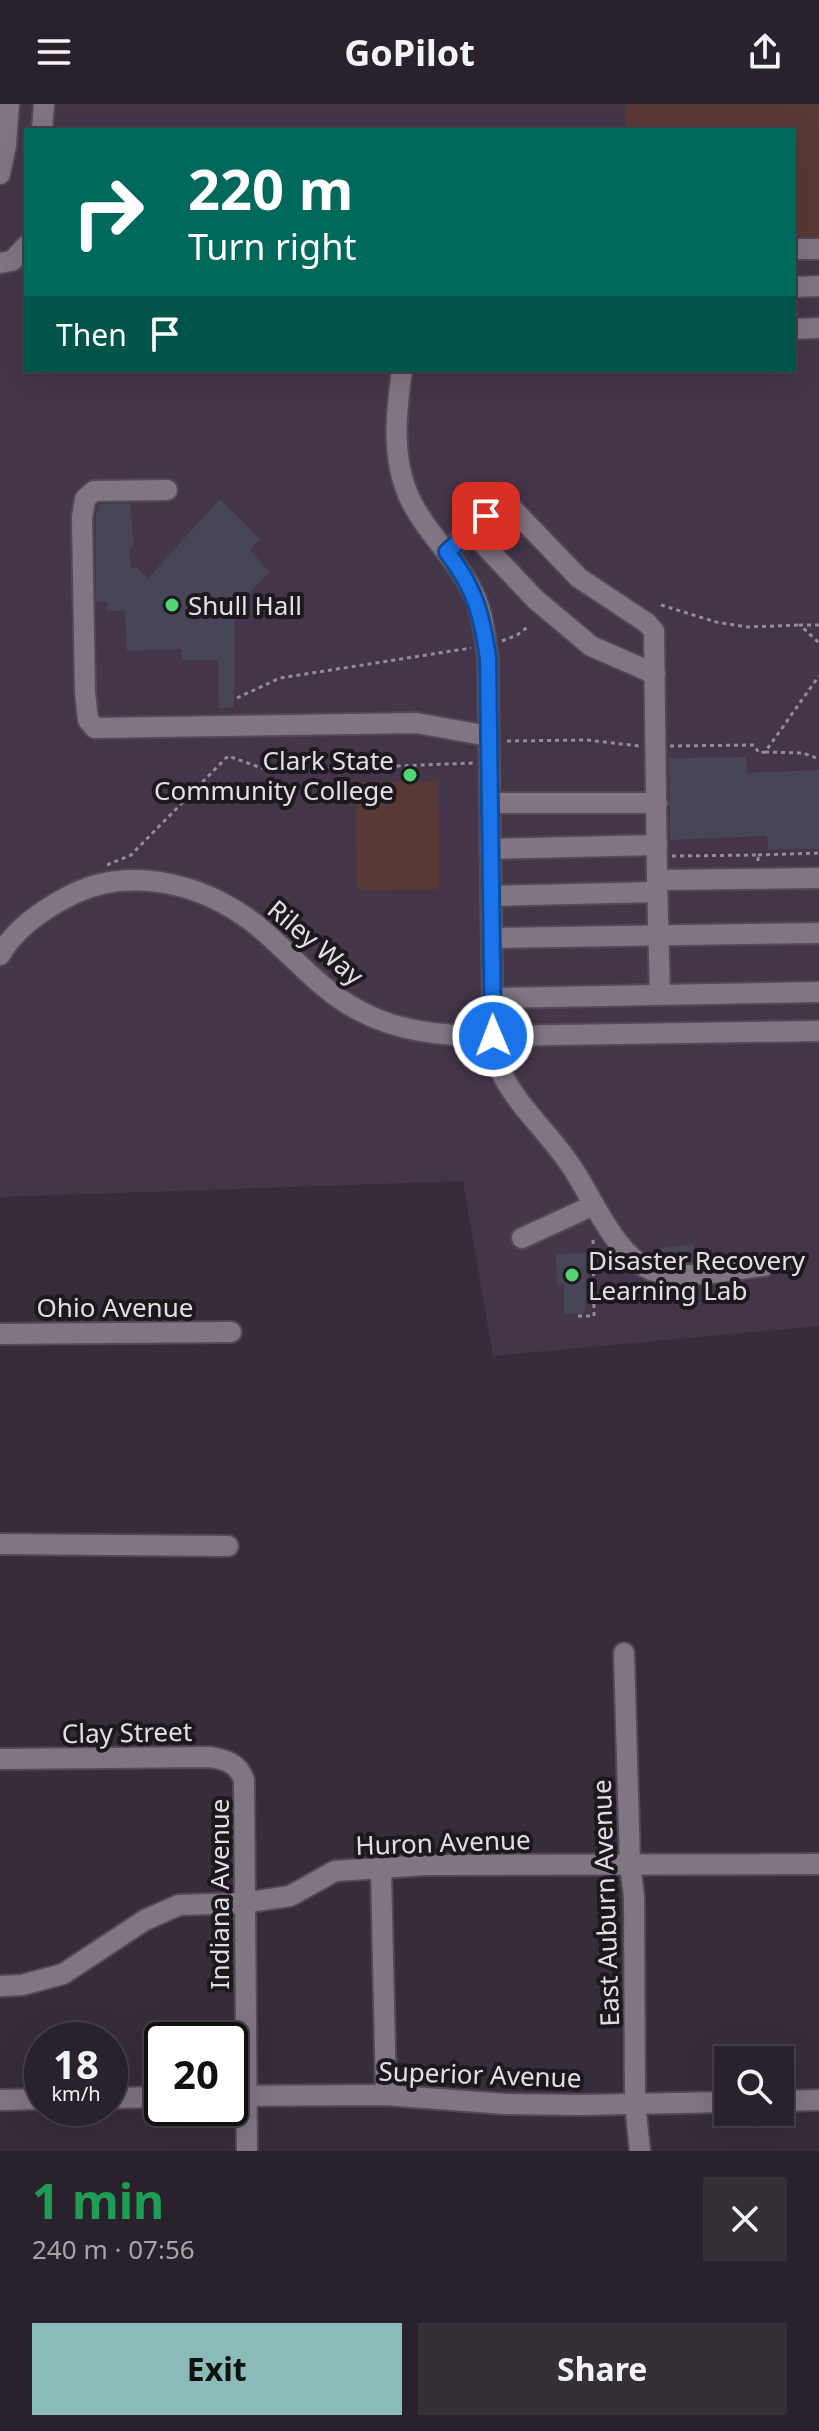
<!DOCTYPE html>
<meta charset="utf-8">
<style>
:root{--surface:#29222c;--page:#352f38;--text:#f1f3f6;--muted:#a5a4a9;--line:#453f48;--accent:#8bbbb9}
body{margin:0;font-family:"Noto Sans",sans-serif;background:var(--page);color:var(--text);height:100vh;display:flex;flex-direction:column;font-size:30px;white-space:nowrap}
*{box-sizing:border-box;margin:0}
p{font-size:26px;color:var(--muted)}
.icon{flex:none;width:44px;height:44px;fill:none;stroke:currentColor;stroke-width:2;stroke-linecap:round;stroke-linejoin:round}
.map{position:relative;height:2047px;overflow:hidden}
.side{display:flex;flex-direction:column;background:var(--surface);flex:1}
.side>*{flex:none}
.hud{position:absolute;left:24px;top:24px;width:772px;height:244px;border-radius:0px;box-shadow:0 8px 32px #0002,0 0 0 2px var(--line);background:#00695c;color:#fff;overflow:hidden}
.tools{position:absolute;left:714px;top:1942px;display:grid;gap:16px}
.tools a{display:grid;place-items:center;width:80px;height:80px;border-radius:0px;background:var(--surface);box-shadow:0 8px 32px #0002,0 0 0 2px var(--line);font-size:40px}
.speed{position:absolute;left:24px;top:1918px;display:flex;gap:16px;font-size:40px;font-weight:700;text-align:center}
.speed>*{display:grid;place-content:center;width:104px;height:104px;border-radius:50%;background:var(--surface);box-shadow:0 8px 32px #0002,0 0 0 2px var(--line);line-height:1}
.speed small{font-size:20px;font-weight:400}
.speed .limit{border:4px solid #111;border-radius:12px;background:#fff;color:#111}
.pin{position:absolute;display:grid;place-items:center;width:68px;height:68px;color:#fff;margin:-34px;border-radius:16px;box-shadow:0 4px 12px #0006}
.me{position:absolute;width:88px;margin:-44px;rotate:359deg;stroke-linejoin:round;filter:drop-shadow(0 0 6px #0008)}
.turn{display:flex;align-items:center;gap:28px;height:168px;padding:0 32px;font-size:36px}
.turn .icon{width:104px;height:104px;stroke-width:2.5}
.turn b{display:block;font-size:56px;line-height:68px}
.then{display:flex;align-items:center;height:76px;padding:0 32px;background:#0003;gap:16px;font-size:30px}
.round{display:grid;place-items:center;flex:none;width:84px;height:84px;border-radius:0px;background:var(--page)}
.summary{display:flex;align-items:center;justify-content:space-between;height:136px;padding:0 32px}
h1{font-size:48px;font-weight:700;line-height:60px;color:#1e9e55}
.action{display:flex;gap:16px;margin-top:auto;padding:16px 32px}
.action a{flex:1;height:92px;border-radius:0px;background:var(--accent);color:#111;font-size:32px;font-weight:700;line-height:92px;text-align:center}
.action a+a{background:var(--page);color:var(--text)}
header{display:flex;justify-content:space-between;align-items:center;height:104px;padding:0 32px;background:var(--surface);font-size:36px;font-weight:700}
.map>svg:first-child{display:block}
</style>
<header><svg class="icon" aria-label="menu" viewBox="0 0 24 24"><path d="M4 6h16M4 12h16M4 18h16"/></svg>GoPilot<svg class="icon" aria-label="share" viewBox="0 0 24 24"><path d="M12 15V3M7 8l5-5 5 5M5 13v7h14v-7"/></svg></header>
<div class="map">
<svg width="819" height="2047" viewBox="0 0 819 2047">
<rect width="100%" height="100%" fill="#372d3a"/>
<polygon fill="#443548" points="0,0 630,0 630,26 26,26 26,266 794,266 794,137 819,136 819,1222 493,1252 463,1077 0,1093"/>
<g fill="#593935">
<polygon points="625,0 819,0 819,146 794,147 794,26 625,26"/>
<polygon points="438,677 439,785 357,786 356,678"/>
</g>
<g fill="#464656">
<polygon points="220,395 260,435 250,446 270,468 235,503 234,603 219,604 218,556 182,556 181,545 127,547 125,507 107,507 107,498 96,498 96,411 99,400 130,400 134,440 129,445 131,464 137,464 148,474"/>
<polygon points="746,653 747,669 819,666 819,745 768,745 767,732 670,736 669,654"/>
<polygon points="693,1140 694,1158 660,1155 659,1144"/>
<polygon points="587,1149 588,1189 584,1210 564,1210 564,1180 557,1181 556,1150"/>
</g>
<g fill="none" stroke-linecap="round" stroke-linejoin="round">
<g stroke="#524954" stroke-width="24">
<g id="minor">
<polyline points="42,26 44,0"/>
<polyline points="0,70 6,42 9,0"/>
<polyline points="794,145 819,145"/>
<polyline points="0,159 12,157 26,142"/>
<polyline points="794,183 819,182"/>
<polyline points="794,225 819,224"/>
<path d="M402,266C396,309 391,352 409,393C426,430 460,457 476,495C484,514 485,535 488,555L493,932C494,945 496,957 501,968C518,1003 550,1030 571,1062C592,1092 616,1155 654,1167C687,1177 730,1165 764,1162"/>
<polyline points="167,386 94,387 85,395 82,414 85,588 88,616 95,624 416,619 489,632"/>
<polyline points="470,426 535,495 591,542 655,570"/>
<polyline points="447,448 501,398 507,399 579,474 647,519 654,527 657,776"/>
<polyline points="490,699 657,699"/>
<polyline points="490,745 657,741"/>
<polyline points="491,792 657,788"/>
<polyline points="492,834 819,829"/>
<path d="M0,851C16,823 45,804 73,790C133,761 205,781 255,820C290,848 318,885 358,906C400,929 446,932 493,932L819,927"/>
<polyline points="660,891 657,776 819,774"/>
<polyline points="492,894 819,888"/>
<polyline points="522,1134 594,1101"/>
<polyline points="0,1230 231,1228"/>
<polyline points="0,1440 228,1442"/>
<polyline points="624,1549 630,1760 634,1793 635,2000 640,2047"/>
<path d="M0,1655L210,1653C226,1656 238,1659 244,1676L247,2047"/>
<polyline points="381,1765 386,1991"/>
<polyline points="0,1882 22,1881 63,1870 145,1816 179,1801 244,1799 290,1792 335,1767 425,1761 819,1760"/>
<polyline points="230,1992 386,1991 505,2000 580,2001 728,1998"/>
<polyline points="110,1994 162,1993"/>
<polyline points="0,1996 42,1995"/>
<polyline points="780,1997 819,1996"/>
</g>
</g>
<g stroke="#948c96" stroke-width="3" stroke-dasharray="4 4" stroke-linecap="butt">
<polyline points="661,501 716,518 747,523 800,521"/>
<polyline points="819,521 800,521 819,539"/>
<polyline points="502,537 517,531 529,522"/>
<polyline points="237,594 280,574 471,544"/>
<polyline points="507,637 587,636 639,642"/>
<polyline points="670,642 754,641 759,649 765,648 819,572"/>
<polyline points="765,648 803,649 819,655"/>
<polyline points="758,751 819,749"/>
<polyline points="672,752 758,751 758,757"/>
<polyline points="107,761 131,751 228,652 270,667 473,659"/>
<polyline points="578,1212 594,1212 593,1136"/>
</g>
<use href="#minor" stroke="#817584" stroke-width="20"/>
</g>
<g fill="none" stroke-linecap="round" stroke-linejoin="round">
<g stroke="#114b97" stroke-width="20">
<path id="route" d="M486,412L447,448C475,484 482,511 488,555L493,932"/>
</g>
<use href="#route" stroke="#1a73e8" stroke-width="14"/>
</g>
<g fill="#52d673" stroke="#1c181d" stroke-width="3">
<circle cx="172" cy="501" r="8"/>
<circle cx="410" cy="671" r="8"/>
<circle cx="572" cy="1171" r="8"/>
</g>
<g text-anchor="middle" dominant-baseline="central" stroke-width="8" stroke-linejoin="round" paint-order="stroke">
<g font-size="26" fill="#e4dde5" stroke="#1c181d" text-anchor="start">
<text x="188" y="501">Shull Hall</text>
<text x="394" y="656" text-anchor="end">Clark State<tspan x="394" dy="30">Community College</tspan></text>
<text x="588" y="1156">Disaster Recovery<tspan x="588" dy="30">Learning Lab</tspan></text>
</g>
<g font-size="26" fill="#e4dde5" stroke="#1c181d">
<text transform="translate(316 838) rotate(40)">Riley Way</text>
<text x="115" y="1203">Ohio Avenue</text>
<text transform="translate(127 1628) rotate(-1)">Clay Street</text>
<text transform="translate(443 1738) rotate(-2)">Huron Avenue</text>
<text transform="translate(219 1790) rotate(-90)">Indiana Avenue</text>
<text transform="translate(605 1799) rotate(-92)">East Auburn Avenue</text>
<text transform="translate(480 1970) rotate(2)">Superior Avenue</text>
</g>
</g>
</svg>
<div class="tools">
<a><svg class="icon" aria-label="search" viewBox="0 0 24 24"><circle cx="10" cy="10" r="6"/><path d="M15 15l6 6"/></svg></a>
</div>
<div class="speed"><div>18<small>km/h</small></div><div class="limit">20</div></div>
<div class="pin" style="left:486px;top:412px;background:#d93025"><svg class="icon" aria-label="arrive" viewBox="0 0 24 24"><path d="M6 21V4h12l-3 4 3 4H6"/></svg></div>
<svg class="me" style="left:493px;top:932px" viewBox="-20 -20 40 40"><circle r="17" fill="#1a73e8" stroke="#fff" stroke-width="3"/><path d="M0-11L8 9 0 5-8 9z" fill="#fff"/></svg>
<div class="hud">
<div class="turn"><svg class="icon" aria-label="right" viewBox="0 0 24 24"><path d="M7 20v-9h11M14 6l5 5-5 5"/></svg><div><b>220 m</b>Turn right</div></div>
<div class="then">Then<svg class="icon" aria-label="arrive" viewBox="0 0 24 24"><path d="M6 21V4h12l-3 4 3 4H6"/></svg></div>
</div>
</div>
<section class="side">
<div class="summary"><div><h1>1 min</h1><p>240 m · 07:56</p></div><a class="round"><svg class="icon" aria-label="close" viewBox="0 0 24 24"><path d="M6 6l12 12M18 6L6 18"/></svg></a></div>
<div class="action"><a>Exit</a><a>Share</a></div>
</section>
